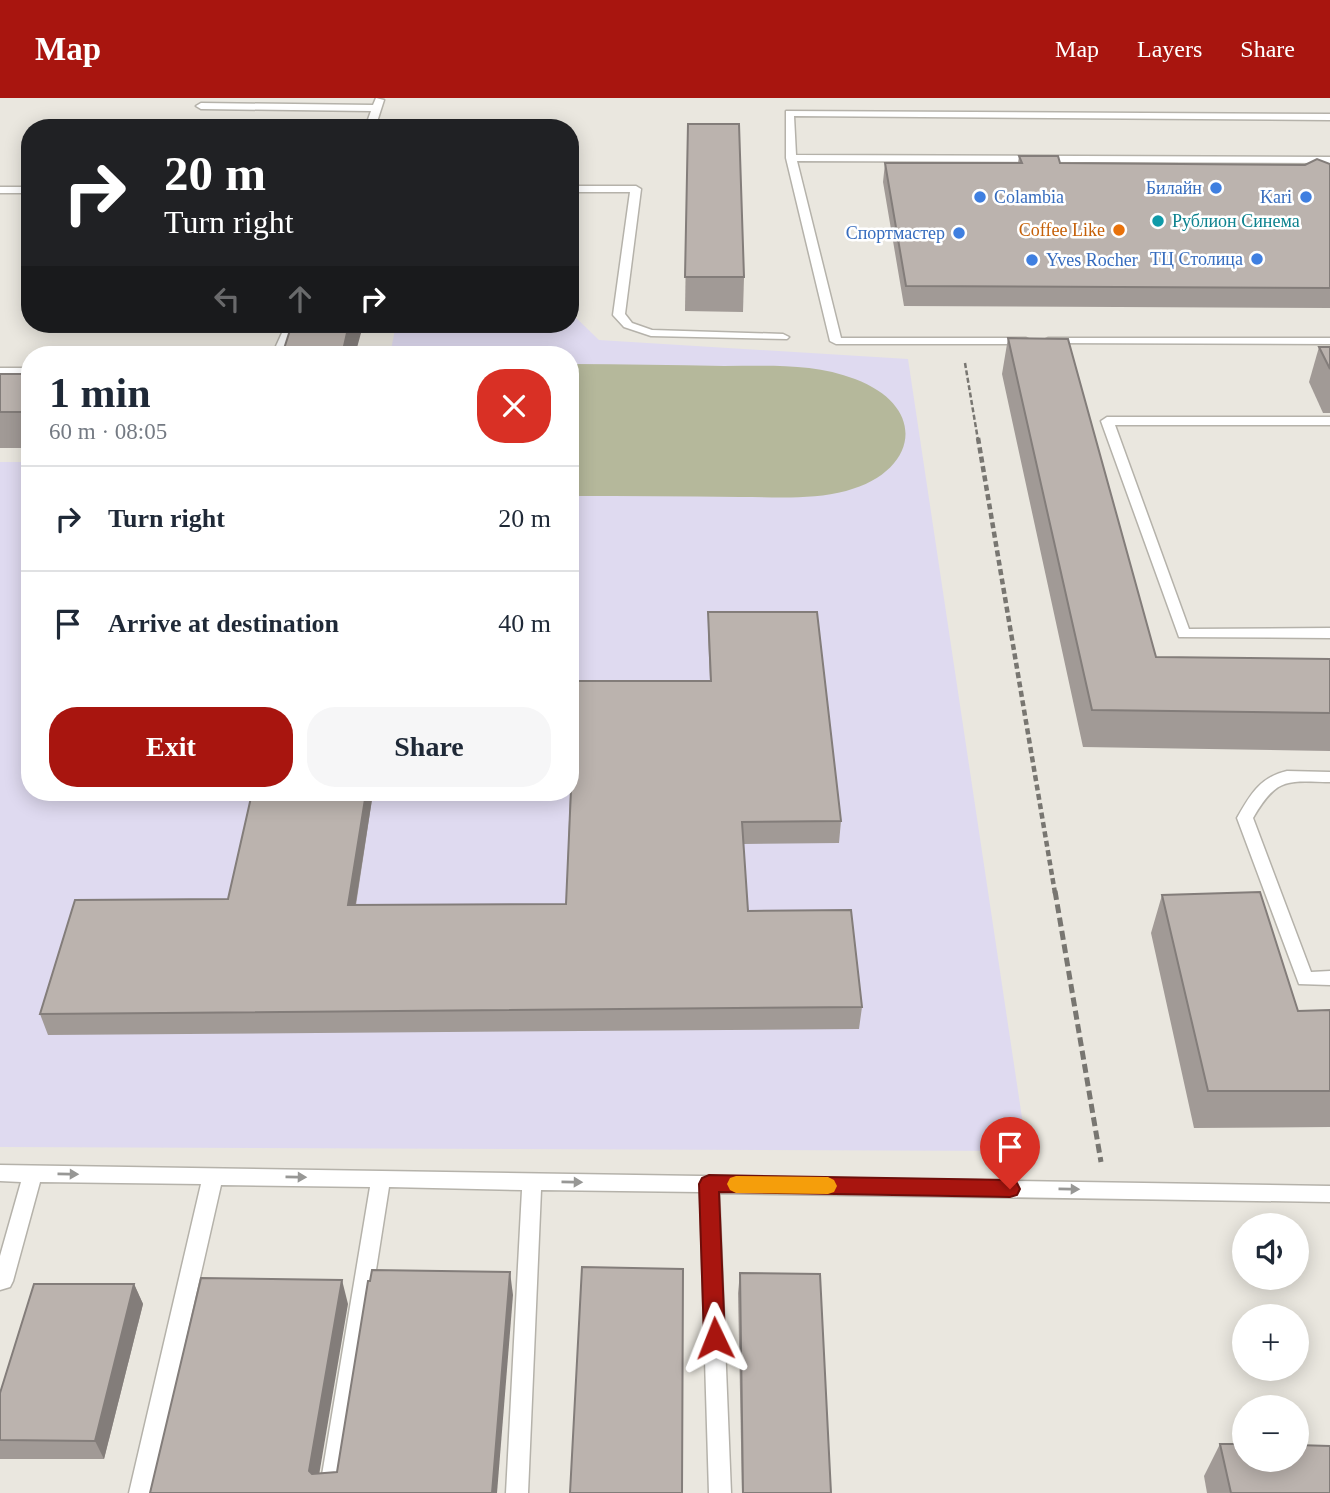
<!DOCTYPE html>
<meta charset="utf-8">
<style>
:root{--surface:#fff;--page:#f6f6f7;--text:#1f2937;--muted:#747a83;--line:#e0e1e3;--accent:#a8150f}
body{margin:0;font-family:"Times New Roman",serif;background:var(--page);color:var(--text);height:100vh;display:flex;flex-direction:column;font-size:26px;white-space:nowrap}
*{box-sizing:border-box;margin:0}
p{font-size:23px;color:var(--muted)}
.icon{flex:none;width:38px;height:38px;fill:none;stroke:currentColor;stroke-width:2;stroke-linecap:round;stroke-linejoin:round}
.map{position:relative;flex:1;overflow:hidden}
.sheet{position:absolute;left:21px;top:248px;width:558px;height:455px;display:flex;flex-direction:column;background:var(--surface);border-radius:28px;box-shadow:0 4px 18px #0003}
.sheet>*{flex:none}
.banner{position:absolute;left:21px;top:21px;width:558px;height:214px;border-radius:28px;box-shadow:0 4px 18px #0003;background:#202124;color:#fff;overflow:hidden}
.controls{position:absolute;left:1232px;top:1115px;display:grid;gap:14px}
.controls a{display:grid;place-items:center;width:77px;height:77px;border-radius:50%;background:var(--surface);box-shadow:0 4px 18px #0003;font-size:35px}
.pin{position:absolute;display:grid;place-items:center;width:60px;height:60px;color:#fff;margin:-72px -30px;border-radius:50% 50% 50% 0;rotate:-45deg;box-shadow:0 0 7px #0007}
.pin .icon{rotate:45deg}
.me{position:absolute;width:77px;margin:-38px;rotate:358deg;stroke-linejoin:round;filter:drop-shadow(0 0 5px #0008)}
.turn{display:flex;align-items:center;gap:24px;height:147px;padding:0 28px;font-size:32px}
.turn .icon{width:91px;height:91px;stroke-width:2.5}
.turn b{display:block;font-size:49px;line-height:60px}
.lanes{display:flex;align-items:center;height:66px;padding:0 28px;background:#0003;justify-content:center;gap:35px;direction:ltr}
.lanes .off{opacity:.35}
.round{display:grid;place-items:center;flex:none;width:74px;height:74px;border-radius:28px;background:var(--page)}
.headline{display:flex;align-items:center;justify-content:space-between;height:119px;padding:0 28px}
h1{font-size:42px;font-weight:700;line-height:52px}
.button{display:flex;gap:14px;margin-top:auto;padding:14px 28px}
.button a{flex:1;height:80px;border-radius:28px;background:var(--accent);color:#fff;font-size:28px;font-weight:700;line-height:80px;text-align:center}
.button a+a{background:var(--page);color:var(--text)}
ul{padding:0;list-style:none}
li{display:flex;align-items:center;gap:21px;height:105px;padding:0 28px;border-top:2px solid var(--line)}
li div{flex:1}
li b{display:block;font-size:26px}
li em{font-style:normal}
header{display:flex;align-items:center;gap:42px;box-sizing:border-box;height:98px;padding:0 35px;background:var(--accent);color:#fff}
header strong{font-size:33px}
nav{display:flex;gap:38px;margin-inline-start:auto;font-size:24px}
.map>svg:first-child{display:block}
</style>
<header>
<strong>Map</strong>
<nav><a>Map</a><a>Layers</a><a>Share</a></nav>
</header>
<div class="map">
<svg width="1330" height="1395" viewBox="0 0 1330 1395">
<rect width="100%" height="100%" fill="#eae7df"/>
<polygon fill="#dfdaf0" points="571,215 599,242 908,261 1027,1053 0,1049 0,364 30,364 30,695 570,695 570,257 390,257 396,226 570,226"/>
<path fill="#b5b89b" d="M571,266C622,266 673,267 724,268C768,268 813,265 855,281C929,309 918,374 846,393C812,402 775,399 740,399C684,398 627,398 571,398Z"/>
<g fill="none" stroke-linecap="round" stroke-linejoin="round">
<g stroke="#b5b2aa" stroke-width="3">
<g id="service">
<polygon points="376,0 384,2 375,30 365,30 371,13 201,11 196,8 201,5 373,7"/>
<polygon points="786,13 1330,16 1330,22 794,18 796,57 1330,59 1330,65 797,63 841,240 1026,240 1032,243 1026,246 836,246 830,243 786,60"/>
<polygon points="570,88 636,88 641,91 625,216 632,225 652,232 783,236 789,239 787,241 651,238 624,229 613,217 630,94 570,94"/>
<rect x="0" y="89" width="30" height="6"/>
<polygon points="286,226 298,226 284,257 272,257"/>
<polygon points="1048,240 1330,240 1330,246 1044,245 1042,243"/>
<rect x="0" y="270" width="30" height="8"/>
<polygon points="1107,319 1330,319 1330,327 1115,327 1189,531 1330,530 1330,540 1179,539 1101,323"/>
<path d="M1287,673L1330,674V684C1286,683 1277,679 1253,720L1311,874L1330,873V887L1299,886L1237,720C1250,697 1260,679 1287,673Z"/>
<polygon points="0,1067 1330,1088 1330,1104 719,1095 731,1395 709,1395 700,1094 541,1092 528,1395 506,1395 522,1092 389,1089 341,1395 319,1395 370,1089 221,1087 151,1395 129,1395 201,1086 40,1084 13,1183 10,1189 0,1192 0,1158 21,1084 0,1083"/>
</g>
</g>
<polyline stroke="#787671" stroke-width="2.5" stroke-dasharray="5 2.5" stroke-linecap="butt" points="965,265 978,342"/>
<polyline stroke="#787671" stroke-width="4.5" stroke-dasharray="6 3.5" stroke-linecap="butt" points="978,340 1055,795"/>
<polyline stroke="#787671" stroke-width="5" stroke-dasharray="9 4.5" stroke-linecap="butt" points="1055,793 1101,1064"/>
<use href="#service" fill="#fff" fill-rule="evenodd"/>
</g>
<g fill="#a19a96">
<polygon points="688,26 744,179 743,214 685,213"/>
<polygon points="1019,58 1060,65 1305,67 1330,66 1330,210 904,208 883,84 885,65 1018,65"/>
<polygon points="1008,240 1156,559 1330,561 1330,653 1083,649 1002,276"/>
<polygon points="1319,249 1330,249 1330,315 1323,315 1309,284"/>
<rect x="0" y="276" width="30" height="74"/>
<polygon points="708,514 841,723 839,745 743,746 748,813 862,909 859,931 48,937 40,916 228,801 252,695 373,695 356,807 566,806 570,695 570,583 710,583 708,536"/>
<polygon points="1162,797 1298,913 1330,912 1330,1029 1194,1030 1151,835"/>
<polygon points="740,1175 831,1395 742,1395 738,1195"/>
<polygon points="134,1186 143,1206 104,1361 0,1361 0,1295"/>
<polygon points="1220,1346 1330,1395 1207,1395 1204,1378"/>
</g>
<g fill="#837d7a">
<polygon points="349,226 359,226 361,235 355,257 342,257"/>
<polygon points="366,695 373,695 352,829 348,807"/>
<polygon points="510,1174 513,1197 497,1395 492,1395"/>
<polygon points="342,1182 348,1206 316,1395 309,1373"/>
<polygon points="134,1186 143,1206 104,1361 95,1343"/>
</g>
<g fill="#bbb3ae" stroke="#837d7a" stroke-width="2">
<polygon points="688,26 739,26 744,179 685,179"/>
<polygon points="1019,58 1058,58 1060,65 1305,67 1317,61 1330,66 1330,190 906,188 885,65 1022,65"/>
<polygon points="292,226 349,226 342,257 282,257"/>
<polygon points="1008,240 1068,241 1156,559 1330,561 1330,615 1092,612"/>
<polygon points="1319,249 1330,249 1330,271"/>
<rect x="0" y="276" width="30" height="38"/>
<polygon points="708,514 817,514 841,723 742,724 748,813 851,812 862,909 40,916 75,802 228,801 252,695 366,695 348,807 566,806 572,669 570,669 570,583 711,583"/>
<polygon points="1260,794 1298,913 1330,912 1330,993 1208,993 1162,797"/>
<polygon points="582,1169 683,1171 682,1395 570,1395"/>
<polygon points="372,1172 510,1174 492,1395 150,1395 201,1180 342,1182 309,1373 312,1376 337,1374 368,1183 370,1183"/>
<polygon points="740,1175 820,1176 831,1395 743,1395"/>
<polygon points="34,1186 134,1186 95,1343 0,1342 0,1295"/>
<polygon points="1220,1346 1244,1346 1244,1362 1297,1362 1297,1347 1330,1348 1330,1395 1231,1395"/>
</g>
<defs><path id="oneway-solid" d="M-6-.8H1V-3.2L6.5 0L1 3.2V.8H-6Z" transform="scale(1.75)"/></defs>
<g fill="#979795">
<use href="#oneway-solid" transform="translate(68 1076) rotate(1)"/>
<use href="#oneway-solid" transform="translate(296 1079) rotate(1)"/>
<use href="#oneway-solid" transform="translate(572 1084) rotate(1)"/>
<use href="#oneway-solid" transform="translate(1069 1091) rotate(1)"/>
</g>
<polygon fill="#a8150f" stroke="#6d0e0a" stroke-width="2" points="709,1077 1010,1082 1017,1085 1020,1091 1017,1097 1010,1099 719,1094 725,1240 722,1247 715,1250 707,1247 704,1240 699,1086 702,1080"/>
<polygon fill="#f59e0b" points="736,1078 828,1079 834,1082 837,1088 834,1094 828,1096 736,1095 730,1092 727,1086 730,1080"/>
<g fill="#3f7fe0" stroke="#fff" stroke-width="2.5">
<circle cx="1216" cy="90" r="7"/>
<circle cx="980" cy="99" r="7"/>
<circle cx="1306" cy="99" r="7"/>
<circle cx="959" cy="135" r="7"/>
<circle cx="1257" cy="161" r="7"/>
<circle cx="1032" cy="162" r="7"/>
</g>
<circle fill="#0f9aa8" stroke="#fff" stroke-width="2.5" cx="1158" cy="123" r="7"/>
<circle fill="#e8710a" stroke="#fff" stroke-width="2.5" cx="1119" cy="132" r="7"/>
<g text-anchor="middle" dominant-baseline="central" stroke-width="5" stroke-linejoin="round" paint-order="stroke">
<g font-size="18" fill="#366cbe" stroke="#fff" text-anchor="end">
<text x="1202" y="90">Билайн</text>
<text x="994" y="99" text-anchor="start">Colambia</text>
<text x="1292" y="99">Kari</text>
<text x="945" y="135">Спортмастер</text>
<text x="1243" y="161">ТЦ Столица</text>
<text x="1046" y="162" text-anchor="start">Yves Rocher</text>
</g>
<g font-size="18" fill="#0d838f" stroke="#fff" text-anchor="start">
<text x="1172" y="123">Рублион Синема</text>
</g>
<g font-size="18" fill="#c56008" stroke="#fff" text-anchor="end">
<text x="1105" y="132">Coffee Like</text>
</g>
</g>
</svg>
<div class="controls">
<a><svg class="icon" aria-label="sound" viewBox="0 0 24 24"><path d="M4 9h4l5-4v14l-5-4H4zM17 9q2 3 0 6"/></svg></a>
<a>+</a>
<a>−</a>
</div>
<div class="pin" style="left:1010px;top:1091px;background:#d93025"><svg class="icon" aria-label="arrive" viewBox="0 0 24 24"><path d="M6 21V4h12l-3 4 3 4H6"/></svg></div>
<svg class="me" style="left:715px;top:1240px" viewBox="-20 -20 40 40"><path d="M0-17L14 15 0 8-14 15z" fill="#a8150f" stroke="#fff" stroke-width="4"/></svg>
<div class="banner">
<div class="turn"><svg class="icon" aria-label="right" viewBox="0 0 24 24"><path d="M7 20v-9h11M14 6l5 5-5 5"/></svg><div><b>20 m</b>Turn right</div></div>
<div class="lanes"><svg class="icon off" aria-label="left" viewBox="0 0 24 24"><path d="M17 20v-9H6M10 6l-5 5 5 5"/></svg><svg class="icon off" aria-label="ahead" viewBox="0 0 24 24"><path d="M12 20V5M6 11l6-6 6 6"/></svg><svg class="icon" aria-label="right" viewBox="0 0 24 24"><path d="M7 20v-9h11M14 6l5 5-5 5"/></svg></div>
</div>
<section class="sheet">
<div class="headline"><div><h1>1 min</h1><p>60 m · 08:05</p></div><a class="round" style="background:#d93025;color:#fff"><svg class="icon" aria-label="close" viewBox="0 0 24 24"><path d="M6 6l12 12M18 6L6 18"/></svg></a></div>
<ul>
<li><svg class="icon" aria-label="right" viewBox="0 0 24 24"><path d="M7 20v-9h11M14 6l5 5-5 5"/></svg><div><b>Turn right</b></div><em>20 m</em></li>
<li><svg class="icon" aria-label="arrive" viewBox="0 0 24 24"><path d="M6 21V4h12l-3 4 3 4H6"/></svg><div><b>Arrive at destination</b></div><em>40 m</em></li>
</ul>
<div class="button"><a>Exit</a><a>Share</a></div>
</section>
</div>
